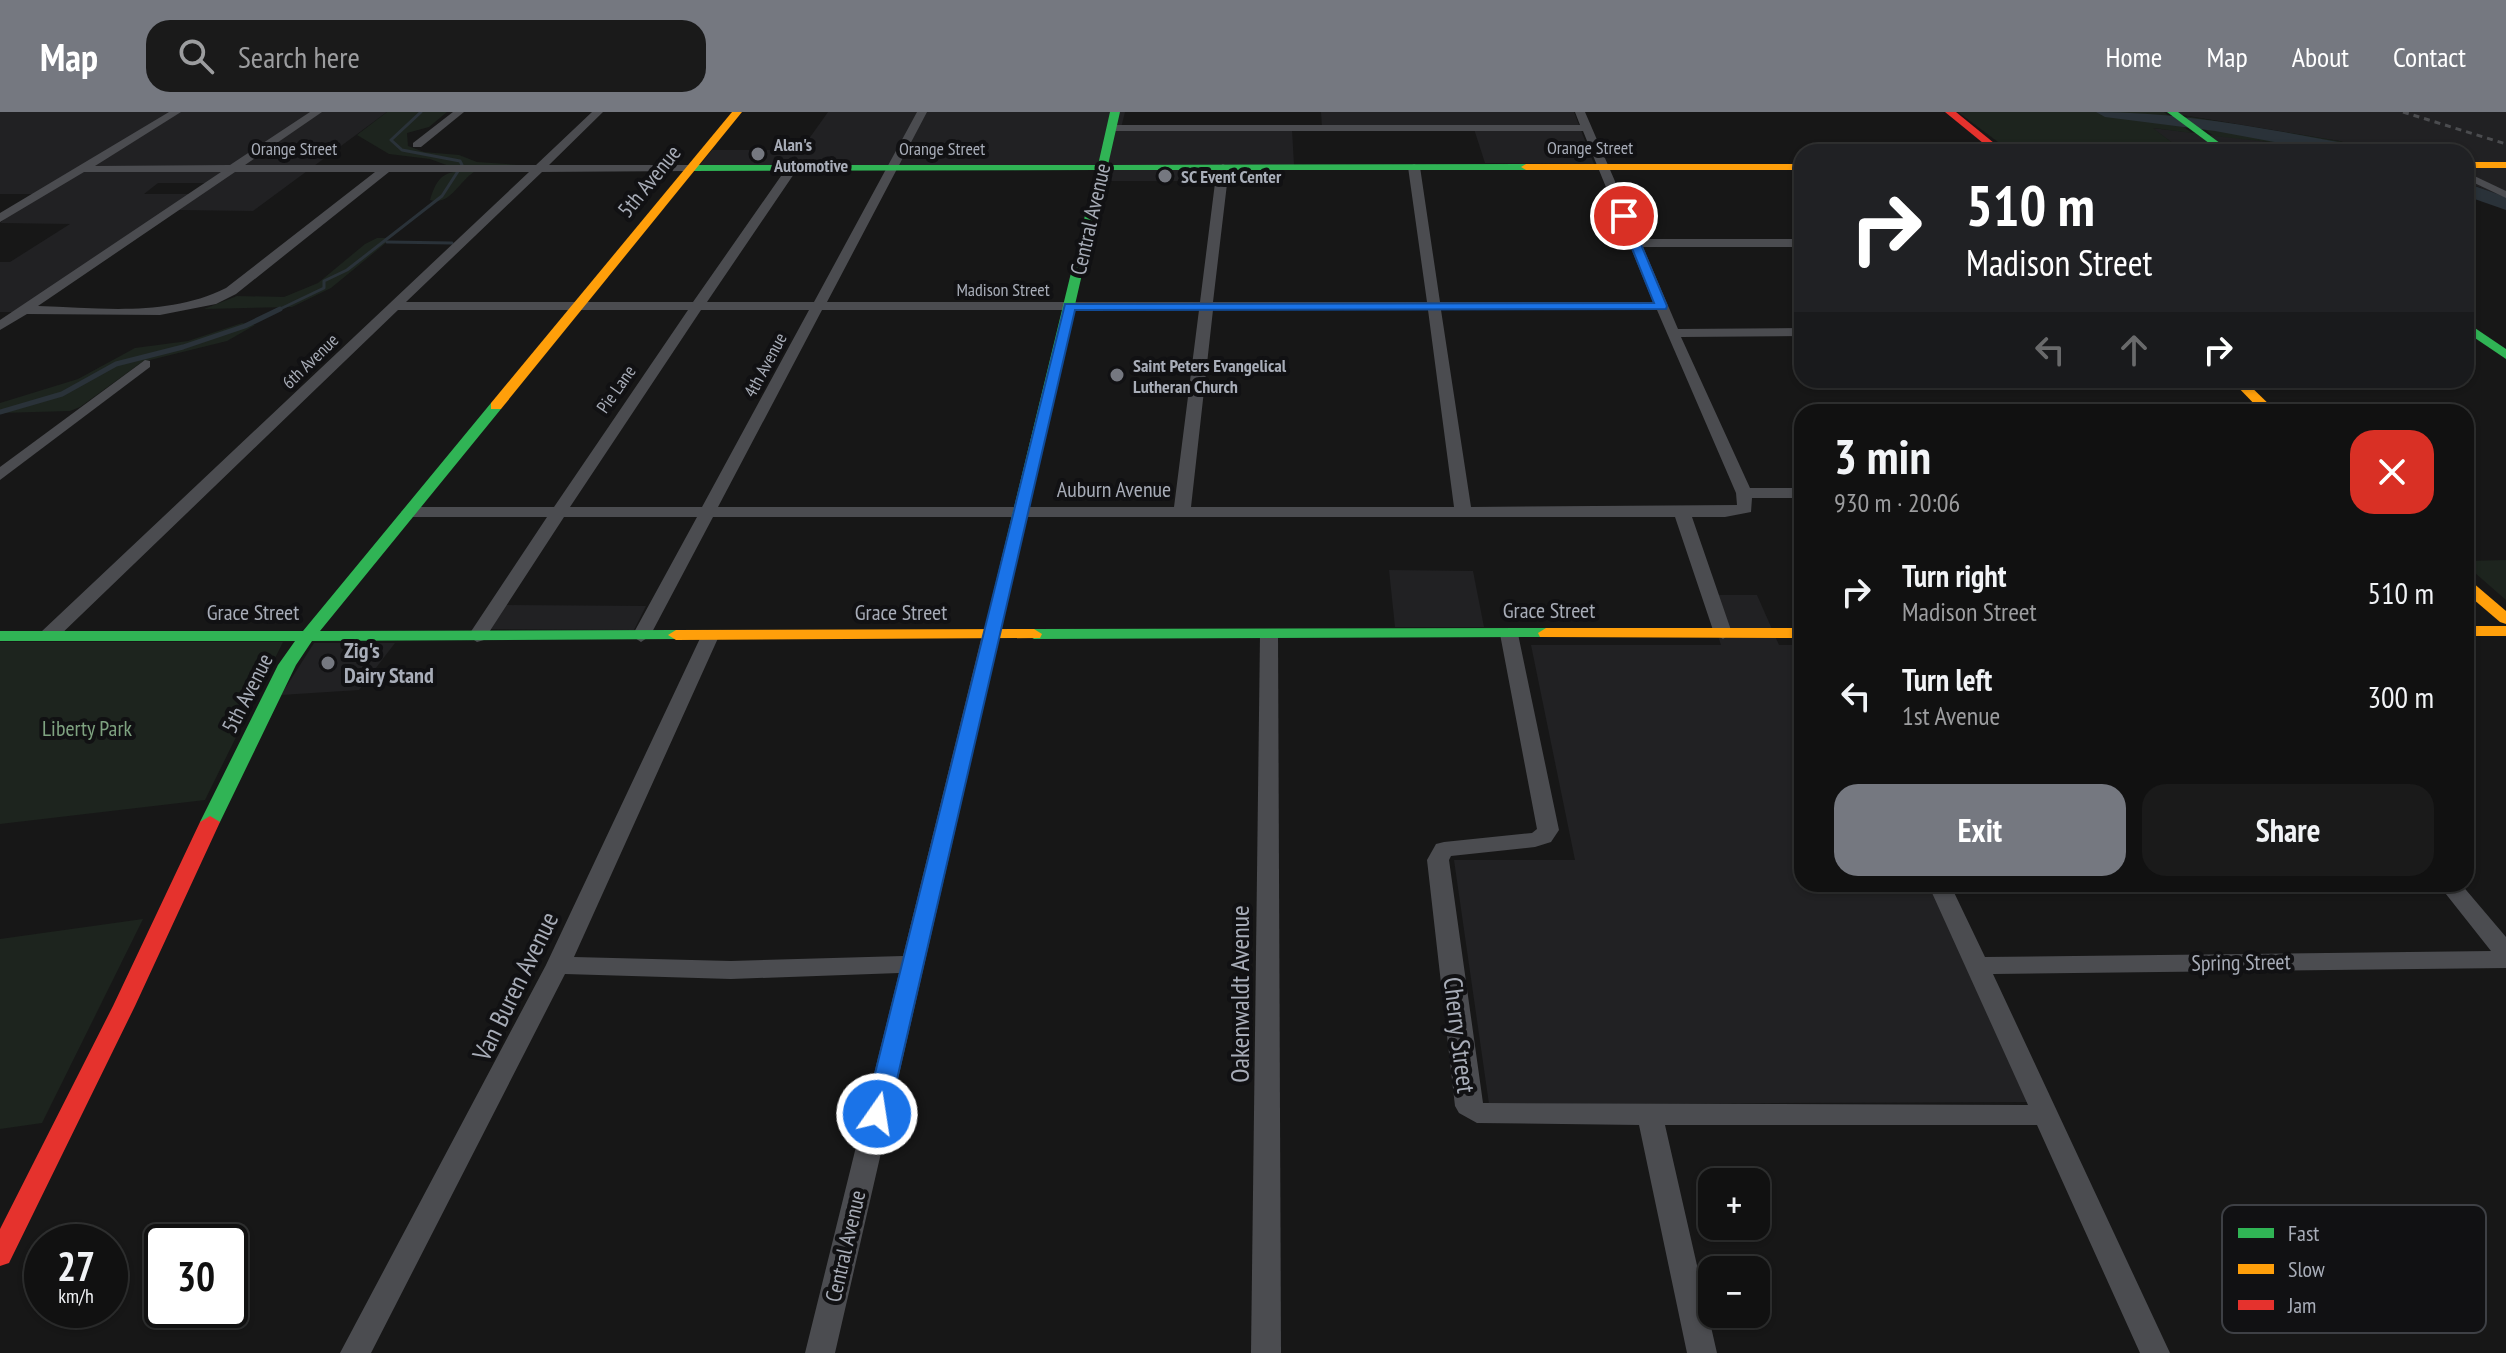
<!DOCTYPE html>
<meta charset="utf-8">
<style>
:root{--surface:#111;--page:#1a1a1a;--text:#f1f3f6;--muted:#9c9d9f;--line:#303131;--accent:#757880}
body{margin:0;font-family:"PT Sans Narrow",sans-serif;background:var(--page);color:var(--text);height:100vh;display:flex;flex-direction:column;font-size:30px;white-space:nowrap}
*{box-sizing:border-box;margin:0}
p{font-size:26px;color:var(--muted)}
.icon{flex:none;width:44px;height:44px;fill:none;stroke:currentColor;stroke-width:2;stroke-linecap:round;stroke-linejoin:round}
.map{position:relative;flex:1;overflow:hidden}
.details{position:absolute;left:1794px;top:292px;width:680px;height:488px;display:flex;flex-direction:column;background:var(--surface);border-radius:24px;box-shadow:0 2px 6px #0004,0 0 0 2px var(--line)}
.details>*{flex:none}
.hud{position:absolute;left:1794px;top:32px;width:680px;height:244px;border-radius:24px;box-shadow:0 2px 6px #0004,0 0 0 2px var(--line);background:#202124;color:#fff;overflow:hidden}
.tools{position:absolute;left:1698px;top:1056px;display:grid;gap:16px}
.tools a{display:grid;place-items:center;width:72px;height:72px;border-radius:16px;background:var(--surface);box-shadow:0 2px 6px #0004,0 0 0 2px var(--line);font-size:40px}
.speed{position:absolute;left:24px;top:1112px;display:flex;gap:16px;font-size:40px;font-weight:700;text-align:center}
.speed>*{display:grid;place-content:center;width:104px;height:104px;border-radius:50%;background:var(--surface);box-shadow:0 2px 6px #0004,0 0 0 2px var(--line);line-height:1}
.speed small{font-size:20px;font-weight:400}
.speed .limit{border:4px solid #111;border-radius:12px;background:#fff;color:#111}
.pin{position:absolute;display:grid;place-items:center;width:68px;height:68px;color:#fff;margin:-34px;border:4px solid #fff;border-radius:50%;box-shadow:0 2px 8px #0007}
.me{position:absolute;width:88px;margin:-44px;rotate:13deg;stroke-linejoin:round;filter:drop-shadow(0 0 6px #0008)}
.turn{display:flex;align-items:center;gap:28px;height:168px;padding:0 40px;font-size:36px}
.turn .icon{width:104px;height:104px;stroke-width:2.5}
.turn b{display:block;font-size:56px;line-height:68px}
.lanes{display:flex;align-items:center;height:76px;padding:0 40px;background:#0003;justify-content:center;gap:40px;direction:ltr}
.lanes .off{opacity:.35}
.round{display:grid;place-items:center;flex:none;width:84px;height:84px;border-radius:24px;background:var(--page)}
.headline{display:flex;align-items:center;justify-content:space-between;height:136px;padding:0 40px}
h1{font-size:48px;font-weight:600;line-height:60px}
.cta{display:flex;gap:16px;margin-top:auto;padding:16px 40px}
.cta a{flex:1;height:92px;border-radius:24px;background:var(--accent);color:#fff;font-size:32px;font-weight:600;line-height:92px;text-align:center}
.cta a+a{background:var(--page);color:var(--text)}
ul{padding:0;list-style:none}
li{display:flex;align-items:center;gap:24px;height:104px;padding:0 40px}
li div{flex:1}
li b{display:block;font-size:30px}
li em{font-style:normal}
header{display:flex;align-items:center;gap:48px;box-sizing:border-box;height:112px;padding:0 40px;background:var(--accent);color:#fff}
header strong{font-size:38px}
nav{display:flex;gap:44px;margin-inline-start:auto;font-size:28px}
.search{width:560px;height:72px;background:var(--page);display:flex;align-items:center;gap:20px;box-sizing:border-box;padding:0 28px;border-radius:24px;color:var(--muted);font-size:30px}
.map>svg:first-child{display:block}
</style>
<header>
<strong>Map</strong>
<div class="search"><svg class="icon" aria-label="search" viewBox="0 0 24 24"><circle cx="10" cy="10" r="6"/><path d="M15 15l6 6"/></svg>Search here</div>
<nav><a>Home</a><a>Map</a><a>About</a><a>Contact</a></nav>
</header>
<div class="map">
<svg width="2506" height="1241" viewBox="0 0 2506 1241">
<rect width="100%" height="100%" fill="#171717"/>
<g fill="#212123">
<polygon points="0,0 387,0 253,99 179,98 217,71 158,71 144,82 191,82 16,200 0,200 0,150 10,150 70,112 0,111 34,82 0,82"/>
<polygon points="828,0 1125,0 1121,16 1292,17 1294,53 1214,54 1213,69 1111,69 1113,53 700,53 712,38 801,38"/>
<polygon points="1321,0 1574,0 1594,52 1485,51 1474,17 1322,16"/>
<polygon points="2164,0 2506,0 2506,86 2466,70 2466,40 2381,40 2339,29"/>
<polygon points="2152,16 2257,28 2321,40 2218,40 2214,36 2179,36"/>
<polygon points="1389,458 1473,459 1484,515 1395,515"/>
<polygon points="1704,483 1757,483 1779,533 1802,533 1802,772 1929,772 2028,990 1489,992 1454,748 1575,748 1531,533 1721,533"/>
<polygon points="503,493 646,494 634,518 487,517"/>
<polygon points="314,531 395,531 359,578 281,583"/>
</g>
<g fill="#1d241e">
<polygon points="387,0 447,0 429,15 407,21 408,34 424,40 459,43 477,50 533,54 449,54 430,47 389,42 357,23"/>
<polygon points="1958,0 2164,0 2192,21 2153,16 2179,36 2006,36"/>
<polygon points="2186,4 2339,29 2381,40 2321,40 2287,32 2214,24"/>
<path d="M477,58C460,67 450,95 430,88C439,58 448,60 477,58Z"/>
<polygon points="377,126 386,126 387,130 331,176 292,195 204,197 237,184 284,185 318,171 365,132"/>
<polygon points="242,211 255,213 227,229 142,250 80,295 70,299 0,301 0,291 78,267 135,236 188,229"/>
<polygon points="2506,448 2506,488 2466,453 2466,449"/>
<polygon points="0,530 283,530 205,688 0,712"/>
<polygon points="143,807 42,1011 0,1017 0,827"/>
</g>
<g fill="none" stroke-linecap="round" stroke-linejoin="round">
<g stroke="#2a3239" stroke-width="3">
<polyline points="387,130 452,131"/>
<polyline points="276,199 324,176 324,169 347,158 442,84 462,53 460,49 402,38 391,28 421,0"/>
</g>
<polyline stroke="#2a3239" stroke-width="5" points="0,300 62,282 116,252 183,235 245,214 280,197"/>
<g fill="#2a3239" fill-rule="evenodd">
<path d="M2096,0C2186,0 2272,18 2360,34L2370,40H2329L2215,19L2105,5Z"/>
<polygon points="2466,71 2506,85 2506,98 2466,84"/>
</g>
<g fill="#4b4c50" fill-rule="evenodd">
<path d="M169,0H181L95,54L230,53L310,0H322L245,53H536L592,0H603L549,53H691L697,56L691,59L542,60L406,190H693L788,54L792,53L798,56L707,190H814L917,0H927L827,190H1200L1217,55L1223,52L1229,55L1213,190H1427L1408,55L1414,52L1420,55L1440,190H1653L1583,19H1112L1107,16L1112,13H1580L1575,0H1585L1640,127H1802V135H1643L1678,217L1802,216V224L1681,225L1750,376H1802V386H1752L1751,400L1725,405H1692L1732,521L1723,527L1714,521L1675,405H713L650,524L641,530L632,524L697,405H564L484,528L477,530L468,524L547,405H409L401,400L409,395H554L688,198H398L55,528H41L39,524L41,520L529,60H389L236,182L216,192L160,203L27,202L0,218V208L221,60H84L0,110V101ZM235,60H375L226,176C168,205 101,196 38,194ZM701,198H809L702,395H570ZM822,198H1199L1174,395H718ZM1213,198H1428L1454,395H1191ZM1441,198H1657L1736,381L1737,393L1471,395Z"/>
<polygon points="453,0 464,0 421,35 413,35 413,31"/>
<polygon points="2466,60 2506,79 2506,86 2466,67"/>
<polygon points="2466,129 2475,136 2475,142 2466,145"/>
<polygon points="145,248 150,249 150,255 0,368 0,355"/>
<polygon points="1509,516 1518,522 1559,718 1551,730 1535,735 1451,744 1449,748 1483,991 2028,993 1928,772 1950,772 1985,845 2491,839 2438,772 2461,772 2506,825 2506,856 1993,862 2170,1241 2140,1241 2037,1013 1665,1013 1717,1241 1687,1241 1639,1013 1477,1011 1459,1001 1455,994 1427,748 1436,732 1444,730 1532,721 1537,717 1500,522"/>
<polygon points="991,517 1000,523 835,1241 805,1241 899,861 731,867 565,862 371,1241 340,1241 546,853 703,520 710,518 719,524 574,845 731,849 903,844 982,523"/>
<polygon points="1269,517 1278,523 1281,1241 1251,1241 1260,523"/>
</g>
<g fill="#30b455" fill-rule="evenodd">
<polygon points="1110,0 1120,0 1108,53 1526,52 1531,55 1526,58 1106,58 999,523 991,528 983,523 1096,58 691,59 686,56 691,53 1098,53"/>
<polygon points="2167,0 2178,0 2232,40 2221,40"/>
<polygon points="2466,210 2506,237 2506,247 2466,220"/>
<polygon points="496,290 501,291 501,297 320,519 676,518 682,519 684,523 682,527 312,529 296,553 220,710 210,716 200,710 278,553 295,529 0,529 0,519 303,519 491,291"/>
<polygon points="1546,516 1554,521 1552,525 1034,527 1026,522 1034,517"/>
</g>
<g fill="#ff9f0a" fill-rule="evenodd">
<polygon points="732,0 742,0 501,297 491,297 491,291"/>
<rect x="2466" y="50" width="40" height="6"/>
<polygon points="1802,52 1802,58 1526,58 1521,55 1526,52"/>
<polygon points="2231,268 2244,268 2277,300 2262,300"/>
<polygon points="2466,468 2472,470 2506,499 2506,512 2500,510 2466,481"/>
<rect x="2466" y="514" width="40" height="10"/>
<polygon points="1546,516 1802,516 1802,526 1540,525 1538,521"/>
<polygon points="1034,517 1042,522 1040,526 676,528 668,523 676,518"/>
</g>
<g fill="#e5322d" fill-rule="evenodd">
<polygon points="1945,0 1956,0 2005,40 1994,40"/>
<polygon points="210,704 220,710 135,894 9,1151 0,1154 0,1117 113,894 200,710"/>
</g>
<polyline stroke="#4b4c4f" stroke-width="3" stroke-dasharray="6 5" stroke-linecap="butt" points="2403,0 2506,32"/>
</g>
<polygon fill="#1a73e8" stroke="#114b97" stroke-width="2" points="1624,101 1629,104 1667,194 1666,197 1075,198 889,1002 885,1009 877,1011 869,1009 865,1002 1065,192 1654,191 1619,104"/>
<g fill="#757880" stroke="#111113" stroke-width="3">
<circle cx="758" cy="42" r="8"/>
<circle cx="1165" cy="64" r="8"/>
<circle cx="1117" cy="263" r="8"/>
<circle cx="328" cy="551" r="8"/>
</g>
<g text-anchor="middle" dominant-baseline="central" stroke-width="8" stroke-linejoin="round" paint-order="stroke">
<g font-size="18" font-weight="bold" fill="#a8adb8" stroke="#111113" text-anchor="start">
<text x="774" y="32">Alan's<tspan x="774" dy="21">Automotive</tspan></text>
<text x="1181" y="64">SC Event Center</text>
<text x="1133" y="253">Saint Peters Evangelical<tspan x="1133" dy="21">Lutheran Church</tspan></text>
</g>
<g font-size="18" fill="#a8adb8" stroke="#111113">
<text x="1590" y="35">Orange Street</text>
<text x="294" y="36">Orange Street</text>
<text x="942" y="36">Orange Street</text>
<text x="1003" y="177">Madison Street</text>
<text transform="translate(310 249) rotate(-44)">6th Avenue</text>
<text transform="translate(765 253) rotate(-62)">4th Avenue</text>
<text transform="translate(616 277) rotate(-55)">Pie Lane</text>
</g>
<g font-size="22" fill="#a8adb8" stroke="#111113">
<text transform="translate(649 69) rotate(-51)">5th Avenue</text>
<text transform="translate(1090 107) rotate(-77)">Central Avenue</text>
<text x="1114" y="377">Auburn Avenue</text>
<text x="1549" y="498">Grace Street</text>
<text x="253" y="500">Grace Street</text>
<text x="901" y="500">Grace Street</text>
<text transform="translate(247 581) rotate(-63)">5th Avenue</text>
<text transform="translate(2241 850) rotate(-1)">Spring Street</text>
<text transform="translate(845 1134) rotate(-77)">Central Avenue</text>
</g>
<g font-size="22" font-weight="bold" fill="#a8adb8" stroke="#111113" text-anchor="start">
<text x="344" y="538">Zig's<tspan x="344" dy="25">Dairy Stand</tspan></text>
</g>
<g font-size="22" fill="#7fa381" stroke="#111113">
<text x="87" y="616">Liberty Park</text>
</g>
<g font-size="26" fill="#a8adb8" stroke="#111113">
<text transform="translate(515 874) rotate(-64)">Van Buren Avenue</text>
<text transform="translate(1239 882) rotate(-90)">Oakenwaldt Avenue</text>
<text transform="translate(1460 923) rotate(83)">Cherry Street</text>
</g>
</g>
<rect x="2222" y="1093" width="264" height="128" rx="12" fill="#111113" stroke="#3e4045" stroke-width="2"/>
<rect x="2238" y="1116" width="36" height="10" fill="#30b455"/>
<rect x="2238" y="1152" width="36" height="10" fill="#ff9f0a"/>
<rect x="2238" y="1188" width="36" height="10" fill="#e5322d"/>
<g font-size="22" fill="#a8adb8">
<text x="2288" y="1129">Fast</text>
<text x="2288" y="1165">Slow</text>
<text x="2288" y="1201">Jam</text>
</g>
</svg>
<div class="tools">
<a>+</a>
<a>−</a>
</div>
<div class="speed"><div>27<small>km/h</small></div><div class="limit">30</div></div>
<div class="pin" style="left:1624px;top:104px;background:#d93025"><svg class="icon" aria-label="arrive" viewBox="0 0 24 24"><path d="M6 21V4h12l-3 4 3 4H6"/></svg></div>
<svg class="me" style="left:877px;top:1002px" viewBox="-20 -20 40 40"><circle r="17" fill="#1a73e8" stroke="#fff" stroke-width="3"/><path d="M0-11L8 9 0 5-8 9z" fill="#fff"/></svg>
<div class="hud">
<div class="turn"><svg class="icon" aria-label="right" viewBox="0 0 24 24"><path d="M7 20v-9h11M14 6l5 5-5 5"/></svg><div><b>510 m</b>Madison Street</div></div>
<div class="lanes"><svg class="icon off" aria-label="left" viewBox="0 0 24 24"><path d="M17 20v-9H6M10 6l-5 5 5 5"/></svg><svg class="icon off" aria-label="ahead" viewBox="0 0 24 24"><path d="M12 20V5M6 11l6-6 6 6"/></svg><svg class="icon" aria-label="right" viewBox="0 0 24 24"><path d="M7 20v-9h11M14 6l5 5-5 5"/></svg></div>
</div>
<section class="details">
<div class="headline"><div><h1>3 min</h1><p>930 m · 20:06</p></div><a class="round" style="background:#d93025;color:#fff"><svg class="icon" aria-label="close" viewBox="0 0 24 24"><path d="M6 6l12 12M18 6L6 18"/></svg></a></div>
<ul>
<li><svg class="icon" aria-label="right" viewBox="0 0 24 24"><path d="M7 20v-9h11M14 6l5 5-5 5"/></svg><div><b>Turn right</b><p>Madison Street</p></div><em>510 m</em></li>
<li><svg class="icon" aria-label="left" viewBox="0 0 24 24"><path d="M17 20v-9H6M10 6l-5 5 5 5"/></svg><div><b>Turn left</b><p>1st Avenue</p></div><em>300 m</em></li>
</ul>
<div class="cta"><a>Exit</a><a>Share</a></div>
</section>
</div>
